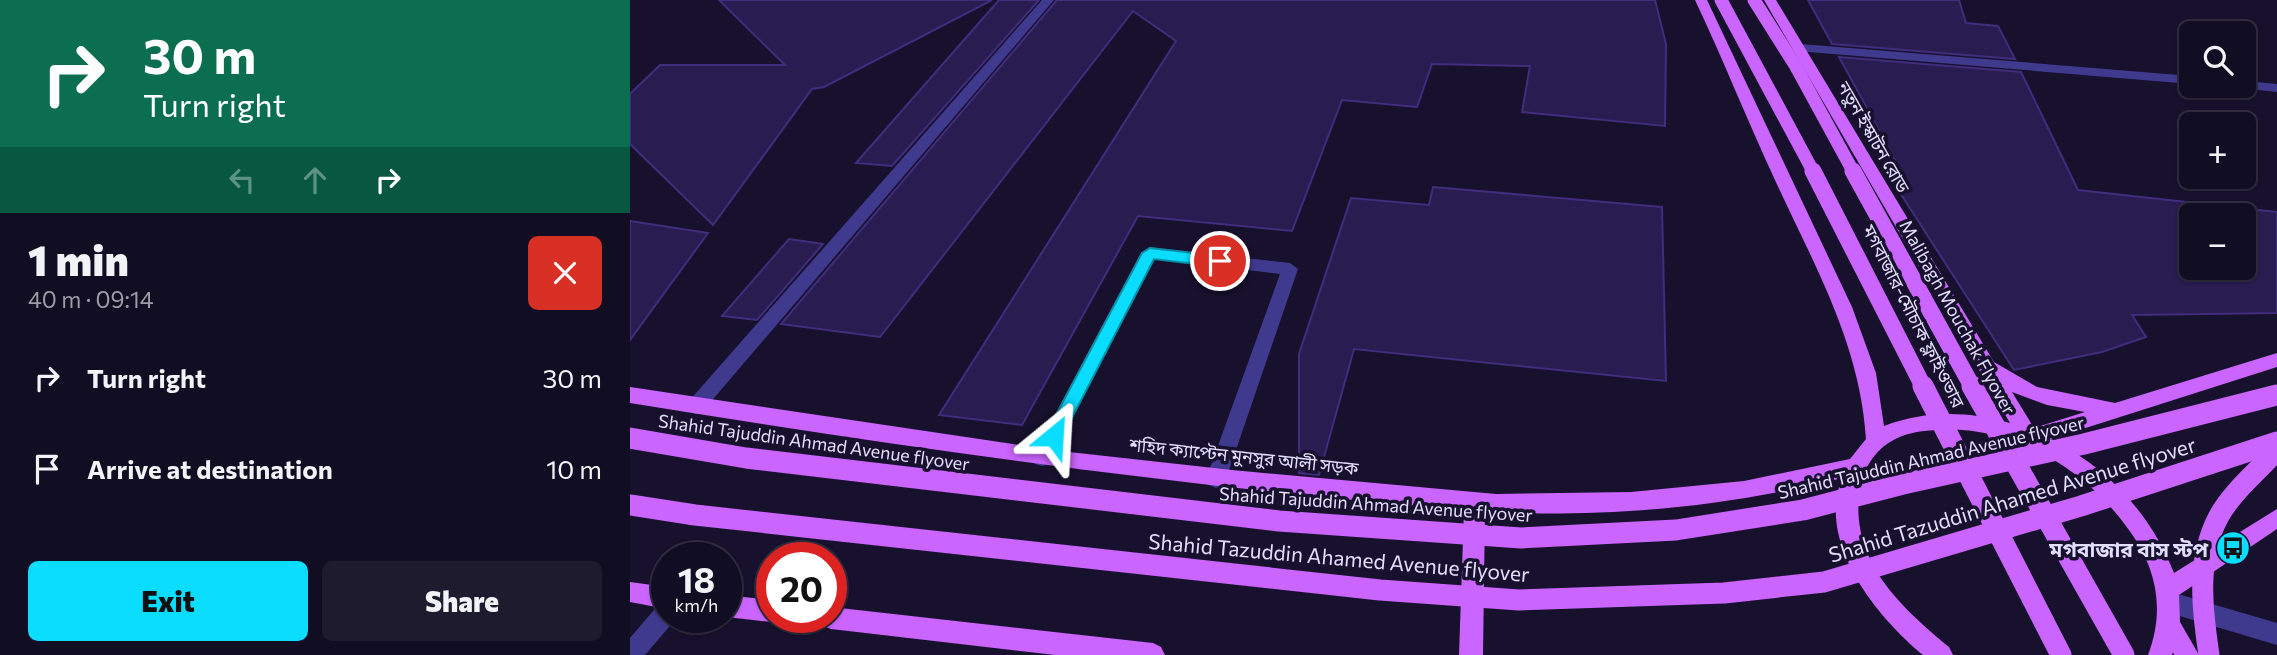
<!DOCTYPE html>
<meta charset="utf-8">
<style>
:root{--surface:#110d22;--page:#1e1b2f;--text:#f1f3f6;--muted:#9c9ca5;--line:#302d40;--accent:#0addff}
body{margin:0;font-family:Commissioner,"Noto Sans Bengali",sans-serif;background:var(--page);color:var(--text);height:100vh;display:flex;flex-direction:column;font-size:26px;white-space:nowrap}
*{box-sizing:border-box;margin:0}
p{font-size:23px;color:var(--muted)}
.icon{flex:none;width:38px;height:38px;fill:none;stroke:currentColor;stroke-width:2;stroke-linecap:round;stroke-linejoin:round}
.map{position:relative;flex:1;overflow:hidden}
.side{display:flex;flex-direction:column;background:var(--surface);width:630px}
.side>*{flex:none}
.guide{background:#0b6e4f;color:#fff;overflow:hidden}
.controls{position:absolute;left:1549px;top:21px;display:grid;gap:14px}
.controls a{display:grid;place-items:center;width:77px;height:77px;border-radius:10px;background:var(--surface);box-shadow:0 2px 5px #0004,0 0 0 2px var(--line);font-size:35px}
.speed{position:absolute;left:21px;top:542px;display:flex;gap:14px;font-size:35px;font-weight:700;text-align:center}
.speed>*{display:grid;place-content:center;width:91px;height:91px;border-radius:50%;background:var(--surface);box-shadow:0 2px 5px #0004,0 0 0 2px var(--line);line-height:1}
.speed small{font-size:18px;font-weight:400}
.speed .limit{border:10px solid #d22;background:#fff;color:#111}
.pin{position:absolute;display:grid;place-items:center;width:60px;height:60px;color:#fff;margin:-30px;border:4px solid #fff;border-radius:50%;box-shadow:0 2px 7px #0007}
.me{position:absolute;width:77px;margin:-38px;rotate:27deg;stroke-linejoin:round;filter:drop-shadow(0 0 5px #0008)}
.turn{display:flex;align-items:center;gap:24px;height:147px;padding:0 28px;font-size:32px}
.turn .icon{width:91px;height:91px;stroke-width:2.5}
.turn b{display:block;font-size:49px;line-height:60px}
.lanes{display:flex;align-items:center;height:66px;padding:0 28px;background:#0003;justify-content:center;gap:35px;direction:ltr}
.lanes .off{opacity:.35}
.round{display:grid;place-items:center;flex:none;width:74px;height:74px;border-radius:10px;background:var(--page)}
.head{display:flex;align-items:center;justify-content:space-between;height:119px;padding:0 28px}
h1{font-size:42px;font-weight:800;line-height:52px}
.primary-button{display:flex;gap:14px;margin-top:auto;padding:14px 28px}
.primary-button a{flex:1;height:80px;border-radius:10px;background:var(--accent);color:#111;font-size:28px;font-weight:800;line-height:80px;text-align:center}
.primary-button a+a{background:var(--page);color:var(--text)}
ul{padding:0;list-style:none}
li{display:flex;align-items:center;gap:21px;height:91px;padding:0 28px}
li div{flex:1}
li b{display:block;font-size:26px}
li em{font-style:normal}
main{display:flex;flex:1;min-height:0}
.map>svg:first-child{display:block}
</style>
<main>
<section class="side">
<div class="guide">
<div class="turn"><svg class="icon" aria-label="right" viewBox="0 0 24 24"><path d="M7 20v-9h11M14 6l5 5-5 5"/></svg><div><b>30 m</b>Turn right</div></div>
<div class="lanes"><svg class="icon off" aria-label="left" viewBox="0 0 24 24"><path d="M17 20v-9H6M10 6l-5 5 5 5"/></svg><svg class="icon off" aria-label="ahead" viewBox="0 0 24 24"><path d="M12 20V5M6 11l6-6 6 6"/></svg><svg class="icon" aria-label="right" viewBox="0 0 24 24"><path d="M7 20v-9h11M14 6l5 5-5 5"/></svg></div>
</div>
<div class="head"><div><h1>1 min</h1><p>40 m · 09:14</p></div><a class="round" style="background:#d93025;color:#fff"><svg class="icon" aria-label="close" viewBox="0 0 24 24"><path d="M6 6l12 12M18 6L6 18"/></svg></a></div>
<ul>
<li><svg class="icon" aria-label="right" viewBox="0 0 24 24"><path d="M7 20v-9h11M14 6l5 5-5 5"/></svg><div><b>Turn right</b></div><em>30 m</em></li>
<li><svg class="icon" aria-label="arrive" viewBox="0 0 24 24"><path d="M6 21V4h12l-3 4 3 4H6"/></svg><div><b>Arrive at destination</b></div><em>10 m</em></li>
</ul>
<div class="primary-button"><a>Exit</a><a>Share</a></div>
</section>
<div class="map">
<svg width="1647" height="655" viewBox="0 0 1647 655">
<rect width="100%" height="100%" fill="#17112e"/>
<g fill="#281c50" stroke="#402d7d" stroke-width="2" fill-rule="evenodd">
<polygon points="89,0 362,0 194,87 182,89 83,225 0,144 0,94 30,65 155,65"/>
<polygon points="369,0 409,0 262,166 226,163"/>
<polygon points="427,0 1025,0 1036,44 1035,126 892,112 900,66 802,64 787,107 712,100 662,231 508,216 392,425 309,415 546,41 503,11 250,337 151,324"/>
<polygon points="1178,0 1329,0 1336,23 1368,26 1385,59 1202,44"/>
<path d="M1209,57L1391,72L1448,190L1647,212V313L1502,315L1516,337L1472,352L1384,370L1256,171L1272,173ZM1561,215H1614V268H1561Z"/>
<polygon points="803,187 1032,207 1036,381 724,349 689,475 669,473 669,354 721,198 799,205"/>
<polygon points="0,221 78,233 0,340"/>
<polygon points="159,239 193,244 127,320 92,316"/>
</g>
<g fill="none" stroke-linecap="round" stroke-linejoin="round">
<g fill="#403a8f" fill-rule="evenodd">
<polygon points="412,0 424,0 73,411 66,414 59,411 57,406 59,401"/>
<polygon points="1171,44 1561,76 1561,84 1167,51 1167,45"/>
<polygon points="1614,81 1647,84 1647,92 1609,88 1608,86 1614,86"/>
<polygon points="519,247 660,263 668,269 596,479 593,485 586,488 579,485 576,479 650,274 524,259 419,464 412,466 405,464 402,458 511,253"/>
<polygon points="1541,592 1647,623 1647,645 1533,611 1530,603 1533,595"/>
<polygon points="37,601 37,618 45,620 15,655 0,655 0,638 29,604"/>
</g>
<g fill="#cb65ff" fill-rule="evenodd">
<path d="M1065,0H1077L1222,307L1246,373L1254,426C1296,410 1338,411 1380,423L1134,0H1146L1364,362L1407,387L1485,403L1647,353V367L1421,439C1478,468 1521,514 1544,573L1647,509V529L1549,595L1550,622L1569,655H1544L1543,652L1542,655H1518C1536,608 1526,565 1496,526C1452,466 1382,425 1306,430C1290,431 1274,433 1260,442C1242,453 1230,475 1229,495C1222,563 1271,607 1319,647L1323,655H1293C1247,617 1186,543 1212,478C1097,507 974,519 855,511L853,655H829L834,510C554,487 277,448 0,403V387L430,451L602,470L866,494L1001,492L1114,481L1220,459L1236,439C1230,343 1184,265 1145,180C1117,120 1093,59 1065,0ZM1382,392L1417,405L1455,412L1404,428Z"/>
<polygon points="0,582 37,587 37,609 0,602"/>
<polygon points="96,595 142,600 142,618 150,618 142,622 96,617"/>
<polygon points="201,607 523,643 531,647 535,655 425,655 201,629 193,626 190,618 201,618"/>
</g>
<g stroke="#cb65ff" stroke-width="13">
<polyline points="1091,0 1184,173"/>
<polyline points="1124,0 1165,65 1224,173"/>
</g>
<g stroke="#cb65ff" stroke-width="17">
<polyline points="1183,171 1294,388"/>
<polyline points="1223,171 1343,388"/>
</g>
<g stroke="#cb65ff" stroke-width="21">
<polyline points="1293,386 1431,655"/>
<polyline points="1342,386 1494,655"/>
<polyline points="0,438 116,458 649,521 891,538 1046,530 1173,510 1273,484 1454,444 1647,395"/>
<polyline points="0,505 65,515 750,590 889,600 1094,593 1194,582 1451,506 1647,442"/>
<path d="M1579,655C1572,609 1566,558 1589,516C1603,491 1628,471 1647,450"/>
</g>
</g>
<polygon fill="#0addff" stroke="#0690a6" stroke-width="2" points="520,248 590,256 597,261 590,267 524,259 430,441 424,443 418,441 415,436 418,430 512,253"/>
<defs>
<g id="bus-disc" transform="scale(1.75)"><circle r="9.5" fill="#0addff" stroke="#17112e"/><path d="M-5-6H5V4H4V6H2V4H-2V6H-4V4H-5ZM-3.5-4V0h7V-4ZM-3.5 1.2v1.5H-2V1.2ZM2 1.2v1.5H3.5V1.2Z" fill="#111"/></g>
</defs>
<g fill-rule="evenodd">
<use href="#bus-disc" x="1603" y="548"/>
</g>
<g text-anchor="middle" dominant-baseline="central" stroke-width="7" stroke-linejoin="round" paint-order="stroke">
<g font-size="18" fill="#e3deff" stroke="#17112e">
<text transform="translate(1244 137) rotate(60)">নতুন ইস্কাটন রোড</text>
<text transform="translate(1284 316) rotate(63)">মগবাজার-মৌচাক ফ্লাইওভার</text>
<text transform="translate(1328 317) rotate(61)">Malibagh Mouchak Flyover</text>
<text transform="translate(184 442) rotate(8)">Shahid Tajuddin Ahmad Avenue flyover</text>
<text transform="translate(614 456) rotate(6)">শহিদ ক্যাপ্টেন মুনসুর আলী সড়ক</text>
<text transform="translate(1301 457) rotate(-13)">Shahid Tajuddin Ahmad Avenue flyover</text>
<text transform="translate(746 504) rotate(4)">Shahid Tajuddin Ahmad Avenue flyover</text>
</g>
<g font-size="21" fill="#e3deff" stroke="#17112e">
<text transform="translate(1382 499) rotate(-17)">Shahid Tazuddin Ahamed Avenue flyover</text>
<text transform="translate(709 557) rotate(5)">Shahid Tazuddin Ahamed Avenue flyover</text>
</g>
<g font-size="21" font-weight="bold" fill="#e3deff" stroke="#17112e" text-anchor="end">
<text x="1578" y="548">মগবাজার বাস স্টপ</text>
</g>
</g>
</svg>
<div class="controls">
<a><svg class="icon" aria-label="search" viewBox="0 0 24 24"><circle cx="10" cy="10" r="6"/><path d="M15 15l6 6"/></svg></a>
<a>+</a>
<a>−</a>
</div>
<div class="speed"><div>18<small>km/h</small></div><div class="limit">20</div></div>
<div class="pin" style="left:590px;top:261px;background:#d93025"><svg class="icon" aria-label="arrive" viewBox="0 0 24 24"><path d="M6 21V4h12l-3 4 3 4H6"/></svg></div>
<svg class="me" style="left:424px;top:436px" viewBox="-20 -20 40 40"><path d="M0-17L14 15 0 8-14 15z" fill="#0addff" stroke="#fff" stroke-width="4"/></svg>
</div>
</main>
